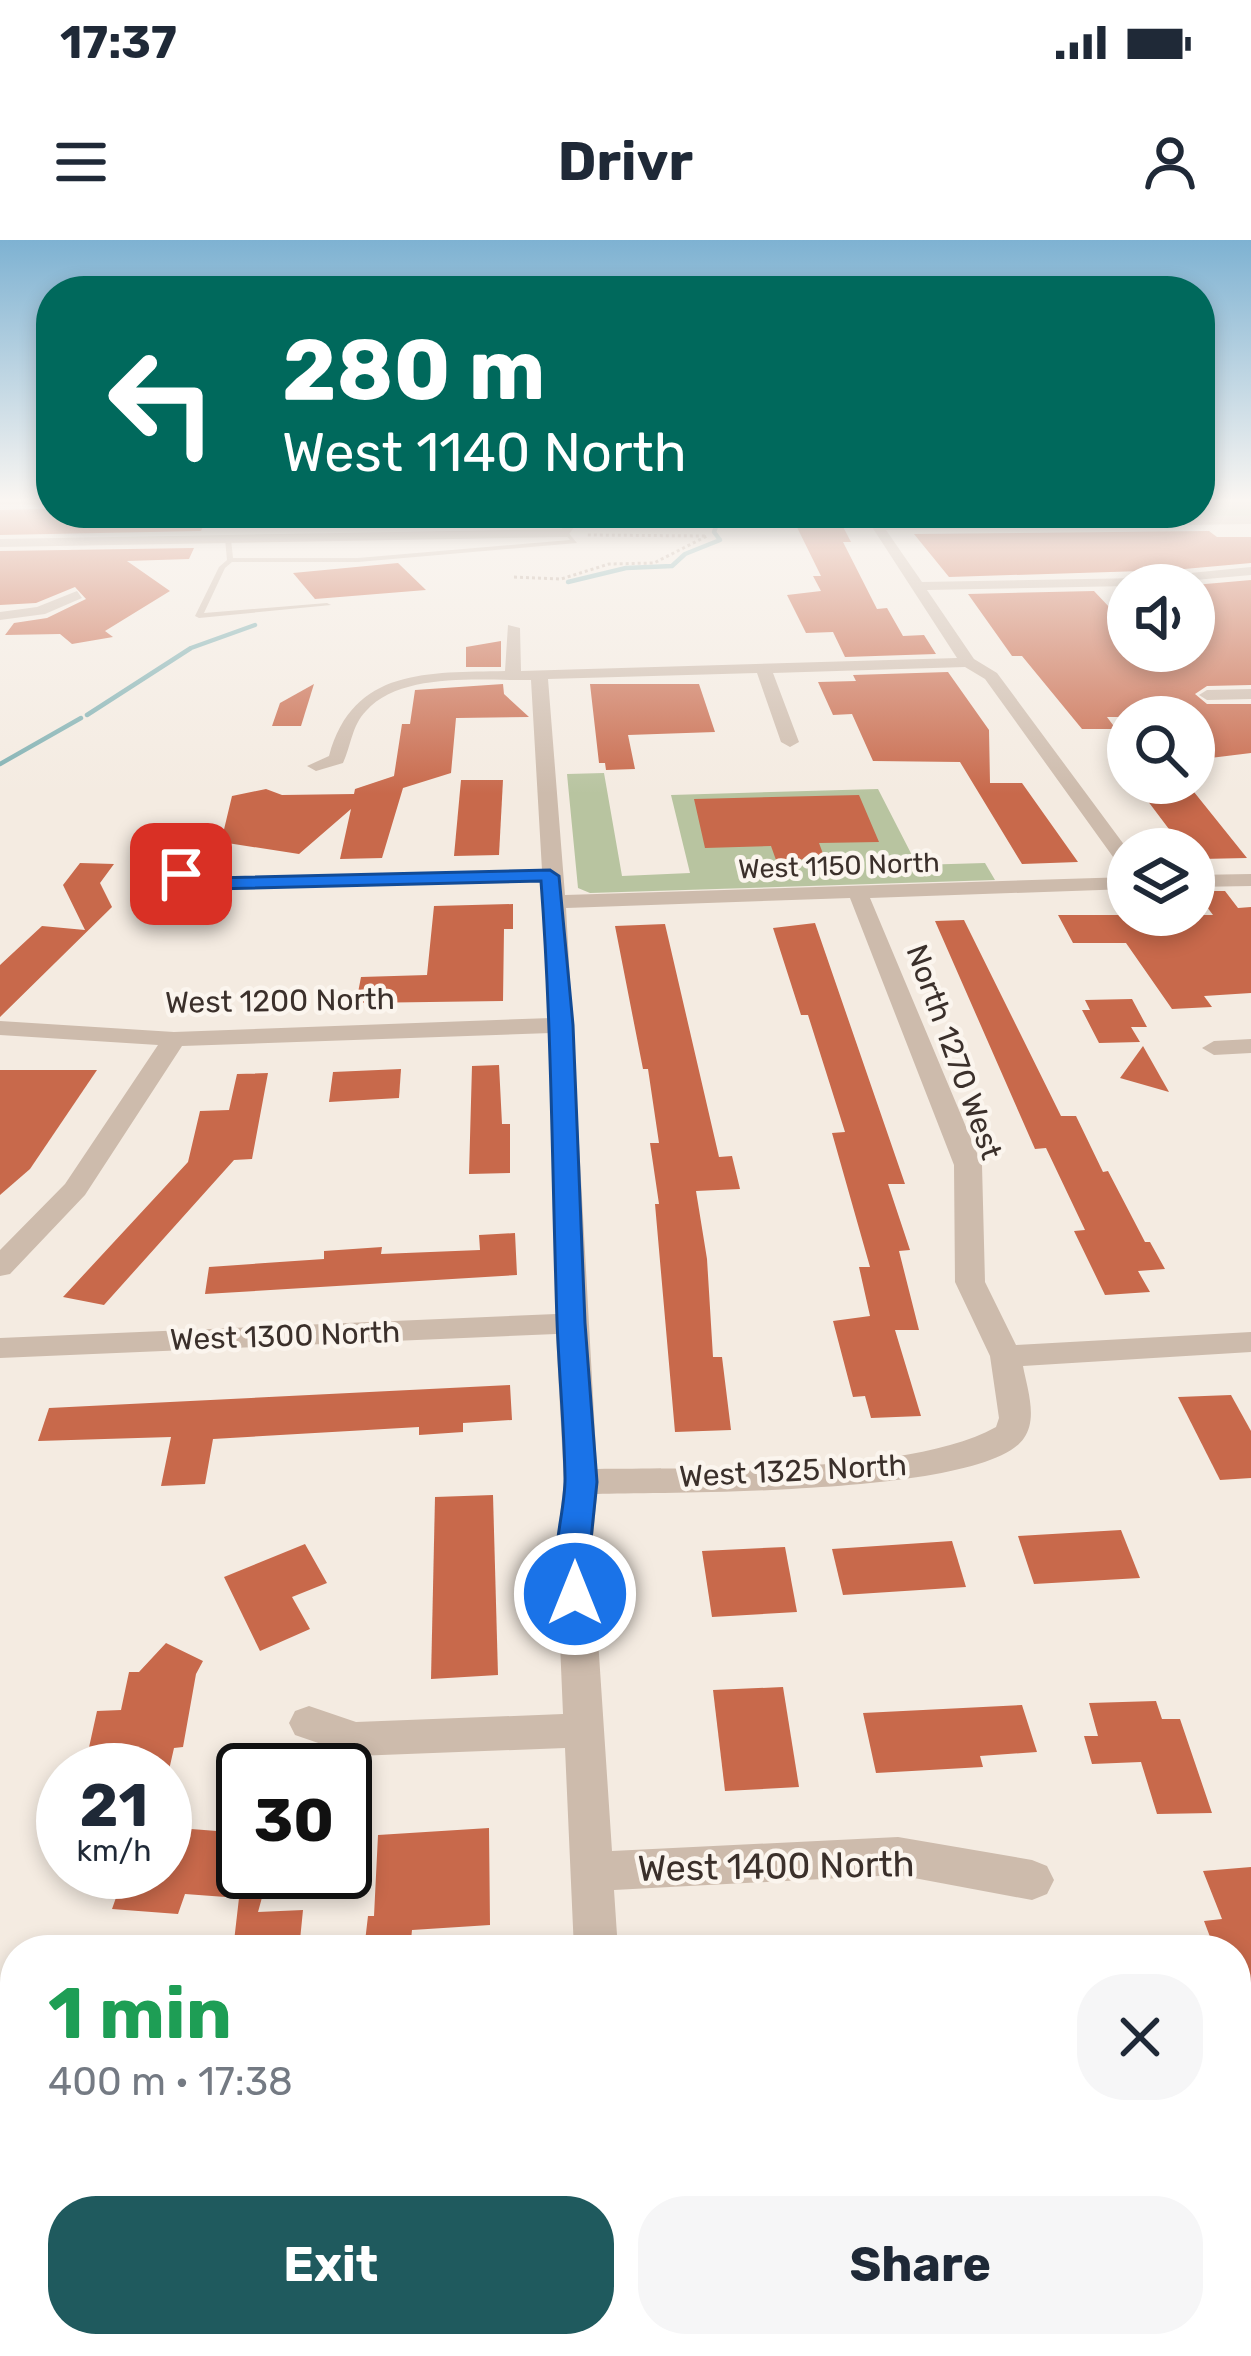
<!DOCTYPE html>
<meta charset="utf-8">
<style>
:root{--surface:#fff;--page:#f6f6f7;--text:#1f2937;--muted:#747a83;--accent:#1f5a5e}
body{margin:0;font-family:Rubik,sans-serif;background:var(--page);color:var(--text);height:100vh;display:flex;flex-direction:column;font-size:45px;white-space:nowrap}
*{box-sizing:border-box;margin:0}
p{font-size:39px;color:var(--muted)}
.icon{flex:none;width:66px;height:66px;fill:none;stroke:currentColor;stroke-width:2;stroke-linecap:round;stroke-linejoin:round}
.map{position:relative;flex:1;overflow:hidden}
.panel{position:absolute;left:0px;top:1695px;width:1251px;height:423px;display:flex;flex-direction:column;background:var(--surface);border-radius:48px 48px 0 0;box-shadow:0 6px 18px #0003}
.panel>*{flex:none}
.guide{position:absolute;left:36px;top:36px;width:1179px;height:252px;border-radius:48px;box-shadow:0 6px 18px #0003;background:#00695c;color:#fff;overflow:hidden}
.tools{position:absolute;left:1107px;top:324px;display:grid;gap:24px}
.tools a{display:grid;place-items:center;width:108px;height:108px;border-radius:50%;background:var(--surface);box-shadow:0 6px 18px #0003;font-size:60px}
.speed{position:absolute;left:36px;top:1503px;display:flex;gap:24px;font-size:60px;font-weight:700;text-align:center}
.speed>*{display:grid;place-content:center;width:156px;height:156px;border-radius:50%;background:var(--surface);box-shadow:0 6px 18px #0003;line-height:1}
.speed small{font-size:30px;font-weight:400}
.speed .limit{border:6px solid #111;border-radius:18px;background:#fff;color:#111}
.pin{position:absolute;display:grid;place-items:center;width:102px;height:102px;color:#fff;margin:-51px;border-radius:24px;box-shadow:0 6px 18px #0006}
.me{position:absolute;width:132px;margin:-66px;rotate:0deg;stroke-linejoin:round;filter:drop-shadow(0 0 9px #0008)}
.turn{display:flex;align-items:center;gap:42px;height:252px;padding:0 48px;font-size:54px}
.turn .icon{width:156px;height:156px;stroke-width:2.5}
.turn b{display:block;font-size:84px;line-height:102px}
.round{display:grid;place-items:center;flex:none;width:126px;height:126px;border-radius:48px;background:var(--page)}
.headline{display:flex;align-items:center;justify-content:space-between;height:204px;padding:0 48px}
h1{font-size:72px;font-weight:700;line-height:90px;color:#1e9e55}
.action{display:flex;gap:24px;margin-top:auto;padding:24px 48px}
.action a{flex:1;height:138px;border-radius:48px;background:var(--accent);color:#fff;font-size:48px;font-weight:700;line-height:138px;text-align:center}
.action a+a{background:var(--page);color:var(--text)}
.status{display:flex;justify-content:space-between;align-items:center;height:84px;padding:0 60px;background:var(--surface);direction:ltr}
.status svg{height:33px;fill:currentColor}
header{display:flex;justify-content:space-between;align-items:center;height:156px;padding:0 48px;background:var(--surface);font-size:54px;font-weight:700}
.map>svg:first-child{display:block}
</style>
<div class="status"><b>17:37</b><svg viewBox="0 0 49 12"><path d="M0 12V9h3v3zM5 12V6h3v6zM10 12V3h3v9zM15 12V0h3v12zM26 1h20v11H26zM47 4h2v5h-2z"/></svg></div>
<header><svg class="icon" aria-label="menu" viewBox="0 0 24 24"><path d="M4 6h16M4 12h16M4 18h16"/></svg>Drivr<svg class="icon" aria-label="person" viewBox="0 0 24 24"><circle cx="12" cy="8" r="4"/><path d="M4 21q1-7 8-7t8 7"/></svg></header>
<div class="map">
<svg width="1251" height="2116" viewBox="0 0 1251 2116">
<rect width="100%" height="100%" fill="#f4ebe1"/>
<g fill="#b8c4a0">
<polygon points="1200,258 1251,258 1251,276 902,283 889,273 1200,273"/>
<polygon points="604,533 622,636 690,633 671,555 878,549 917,625 985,623 995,640 590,653 578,648 567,534"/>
</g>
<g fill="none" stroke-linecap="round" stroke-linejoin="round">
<g stroke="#7fb0b2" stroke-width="4.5">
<polyline points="568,342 626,328 672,326 685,314 720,300 714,292 721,273"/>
<polyline points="87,475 191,408 255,385"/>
<polyline points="0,524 81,478"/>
</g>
</g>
<g fill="#c8694b">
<polygon points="51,269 51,273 209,273 201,291 0,295 0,270"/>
<polygon points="790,273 838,277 851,302 843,302 877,369 887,368 903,396 924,395 936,414 845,417 833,392 806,393 787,355 821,351 813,336 821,336"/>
<polygon points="1209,291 1217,297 1251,297 1251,323 1173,330 949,337 914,294"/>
<polygon points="194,308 189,319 127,321 170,351 105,391 113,397 72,404 60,394 5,395 14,383 47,378 86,359 75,347 36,363 0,365 0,311"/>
<polygon points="398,323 426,350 315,359 293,333"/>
<polygon points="1251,340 1251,445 1207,446 1195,454 1207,464 1251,464 1251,513 1194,520 1194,477 1107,477 1116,489 1082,489 1022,416 1012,416 968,354 1094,351 1128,387 1128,411 1194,411 1194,345"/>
<polygon points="501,401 501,427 466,427 466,407"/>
<polygon points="948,432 989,490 990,543 1022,543 1078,622 1022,624 960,522 873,521 852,474 833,475 818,442 856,441 853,435"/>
<polygon points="314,444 301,486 272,486 280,463"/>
<polygon points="503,444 504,454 529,477 456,478 451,533 403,548 382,618 340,619 351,569 299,614 221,602 232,556 266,549 282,555 354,554 355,549 394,536 402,484 410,484 415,450"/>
<polygon points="590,444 699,444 715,492 628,495 635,529 606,530 605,523 599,523"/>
<polygon points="461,540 503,540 499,615 454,616"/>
<polygon points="1190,547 1247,618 1201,619 1209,630 1194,631 1194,609 1184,609 1138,548"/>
<polygon points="859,555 879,602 819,603 825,619 776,620 771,606 705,608 694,559"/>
<polygon points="80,623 114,624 100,643 112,667 0,777 0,725 42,686 85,690 63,645"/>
<polygon points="1195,651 1225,651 1238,668 1251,667 1251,753 1204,756 1212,767 1172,769 1126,703 1073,703 1058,675 1213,675"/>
<polygon points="513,664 513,689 504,689 503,761 356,763 361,737 427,735 434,666"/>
<polygon points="964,680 1061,876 1076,876 1103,932 1108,931 1145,1002 1150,1002 1165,1029 1138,1031 1150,1052 1105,1055 1074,991 1085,990 1046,908 1035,909 935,681"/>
<polygon points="815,683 905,944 888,944 910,1010 899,1011 919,1090 895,1090 921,1176 871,1178 865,1156 853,1157 833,1081 870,1076 859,1027 870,1027 832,893 845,892 808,775 801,775 773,688"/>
<polygon points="665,684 719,917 732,916 740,949 696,951 707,1019 713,1117 722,1117 731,1190 675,1192 655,964 659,964 650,903 659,903 648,829 643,829 615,686"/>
<polygon points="1132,759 1147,787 1131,787 1140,802 1099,803 1082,770 1090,770 1085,760"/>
<polygon points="1143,806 1169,852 1120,838"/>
<polygon points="499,825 502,884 510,884 510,933 469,934 472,826"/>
<polygon points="401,829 399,858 329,862 333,832"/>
<polygon points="0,830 97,830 30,929 0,955"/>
<polygon points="268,833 252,919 234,920 104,1065 63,1057 188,922 200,871 229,870 237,834"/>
<polygon points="515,993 517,1035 205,1054 209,1027 324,1019 324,1011 382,1007 381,1014 480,1010 479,995"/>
<polygon points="510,1145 512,1180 463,1183 463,1192 419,1195 419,1187 213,1199 205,1244 161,1246 171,1197 38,1201 49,1168"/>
<polygon points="1231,1155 1251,1191 1251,1238 1220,1240 1178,1157"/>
<polygon points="493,1255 498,1435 431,1439 435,1257"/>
<polygon points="1121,1290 1140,1338 1034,1344 1018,1296"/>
<polygon points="952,1301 966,1347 843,1355 832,1309"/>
<polygon points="305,1304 327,1343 292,1357 310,1389 260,1411 224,1337"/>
<polygon points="785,1307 797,1372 712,1377 702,1311"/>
<polygon points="166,1403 203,1421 196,1434 183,1507 174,1508 169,1530 111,1530 116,1510 88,1512 97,1471 121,1470 129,1432 139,1432"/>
<polygon points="783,1447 799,1547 725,1551 713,1450"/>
<polygon points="1156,1461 1162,1479 1180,1479 1212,1573 1157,1574 1141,1522 1092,1524 1084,1496 1098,1496 1089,1463"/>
<polygon points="1022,1465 1037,1512 980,1516 983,1527 876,1533 863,1473"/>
<polygon points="165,1587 243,1593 243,1632 269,1632 258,1672 303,1670 299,1710 233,1710 239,1658 185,1654 178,1674 112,1669 125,1632 165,1632"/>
<polygon points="489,1588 490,1685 412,1690 410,1710 364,1710 368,1676 374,1676 378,1595"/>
<polygon points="1251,1627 1251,1748 1250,1748 1236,1710 1215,1710 1204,1681 1222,1679 1203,1631"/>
</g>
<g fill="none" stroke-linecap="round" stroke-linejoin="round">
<polyline stroke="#b9a596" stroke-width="3" stroke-dasharray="3 3" stroke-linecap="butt" points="514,337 561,339 609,324 654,323 707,296 587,295"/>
<polygon fill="#cdbbac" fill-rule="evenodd" points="567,291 577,303 358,322 232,322 225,328 204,373 327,363 331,365 199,378 195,376 219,327 227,320 225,299 228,297 231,299 233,318 358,318 570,300 564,293"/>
<g fill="#cdbbac" fill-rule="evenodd">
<rect x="0" y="258" width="51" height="6"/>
<polygon points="580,273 596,273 577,283 567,297 0,307 0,299 562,289 568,278"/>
<path d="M863,273H875L881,282L1251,276V284L886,290L922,342L1140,338L1251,327V335L1128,346L927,350L974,419L997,433L1128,610V630L1121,628L985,439L965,427L773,433L799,502L790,507L781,502L757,433L548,439L565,655L1128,637V649L870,658L982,925L985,1042L1016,1105L1251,1092V1112L1023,1126C1027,1148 1038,1178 1024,1198C986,1256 670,1252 597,1254L592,1309L612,1611L898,1597L1032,1620L1047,1626L1054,1640L1047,1654L1032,1660L898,1635L614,1650L618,1710H574L565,1508L356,1516L295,1495L289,1483L295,1471L309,1466L356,1482L563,1474L556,1309L564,1242L556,1094L0,1118V1098L556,1074L551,793L182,806L85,955L10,1034L0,1036V1010L65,944L158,805L0,795V781L174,792L551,778L543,642L212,649L171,634L181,628L213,637L542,630L531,440C483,441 402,431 366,471C352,485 351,506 343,523L316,531L307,526L329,516C353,427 429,433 505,431L508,385L520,388L521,431L957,418ZM850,658L954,925L955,1042L990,1116L999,1178L996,1187C908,1236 701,1227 597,1229L566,668Z"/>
<polygon points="77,351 82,358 45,374 0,380 0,372 37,367"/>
<polygon points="1251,449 1251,459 1207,460 1199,455 1207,450"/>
<polygon points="1251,634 1251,646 1194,647 1194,635"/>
<polygon points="1251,799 1251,813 1214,815 1202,808 1214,801"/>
<polygon points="598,2103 652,2103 653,2116 599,2116"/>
</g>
<polygon fill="#cdbbac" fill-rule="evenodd" points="1251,261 1251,269 1200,270 1200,262"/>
</g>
<linearGradient id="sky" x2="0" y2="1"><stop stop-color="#7eb2d2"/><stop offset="0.47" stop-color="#faf6f2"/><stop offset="1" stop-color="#faf6f2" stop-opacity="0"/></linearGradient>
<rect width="1251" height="554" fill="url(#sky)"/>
<path fill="#1a73e8" stroke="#114b97" stroke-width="3" d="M181,628L213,638L550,630L559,636L573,785L585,1083L597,1242L590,1309L592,1354L587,1363L575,1367L564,1363C544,1327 566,1276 565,1237C564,1185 559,1133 557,1081C552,934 552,788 541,641L212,649L174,638L171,634Z"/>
<g text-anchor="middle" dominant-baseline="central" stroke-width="9" stroke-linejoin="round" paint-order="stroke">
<g font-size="27" fill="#3b302b" stroke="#fbf5ee">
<text transform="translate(839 626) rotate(-2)">West 1150 North</text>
</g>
<g font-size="30" fill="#3b302b" stroke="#fbf5ee">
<text transform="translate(280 761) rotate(-1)">West 1200 North</text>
<text transform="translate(954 812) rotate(70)">North 1270 West</text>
<text transform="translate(285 1096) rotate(-2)">West 1300 North</text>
<text transform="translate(793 1231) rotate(-3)">West 1325 North</text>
</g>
<g font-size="36" fill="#3b302b" stroke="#fbf5ee">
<text transform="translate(776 1626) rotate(-1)">West 1400 North</text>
</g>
</g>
</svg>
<div class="tools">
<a><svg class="icon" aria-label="sound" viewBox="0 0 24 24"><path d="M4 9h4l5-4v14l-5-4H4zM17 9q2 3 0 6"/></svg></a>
<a><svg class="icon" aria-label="search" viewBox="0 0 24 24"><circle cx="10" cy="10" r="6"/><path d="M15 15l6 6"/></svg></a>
<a><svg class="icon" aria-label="layers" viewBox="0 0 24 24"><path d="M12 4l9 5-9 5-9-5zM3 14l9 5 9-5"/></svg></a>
</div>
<div class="speed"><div>21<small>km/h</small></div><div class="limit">30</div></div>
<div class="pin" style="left:181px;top:634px;background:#d93025"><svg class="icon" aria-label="arrive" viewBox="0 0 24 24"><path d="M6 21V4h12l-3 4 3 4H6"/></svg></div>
<svg class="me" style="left:575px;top:1354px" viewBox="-20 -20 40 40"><circle r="17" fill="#1a73e8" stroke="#fff" stroke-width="3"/><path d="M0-11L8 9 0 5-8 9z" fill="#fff"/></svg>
<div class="guide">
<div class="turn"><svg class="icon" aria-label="left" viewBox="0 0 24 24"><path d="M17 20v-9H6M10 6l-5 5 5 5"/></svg><div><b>280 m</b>West 1140 North</div></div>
</div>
<section class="panel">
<div class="headline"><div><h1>1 min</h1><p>400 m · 17:38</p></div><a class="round"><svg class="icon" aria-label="close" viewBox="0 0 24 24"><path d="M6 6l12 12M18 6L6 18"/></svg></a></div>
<div class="action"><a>Exit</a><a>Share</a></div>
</section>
</div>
